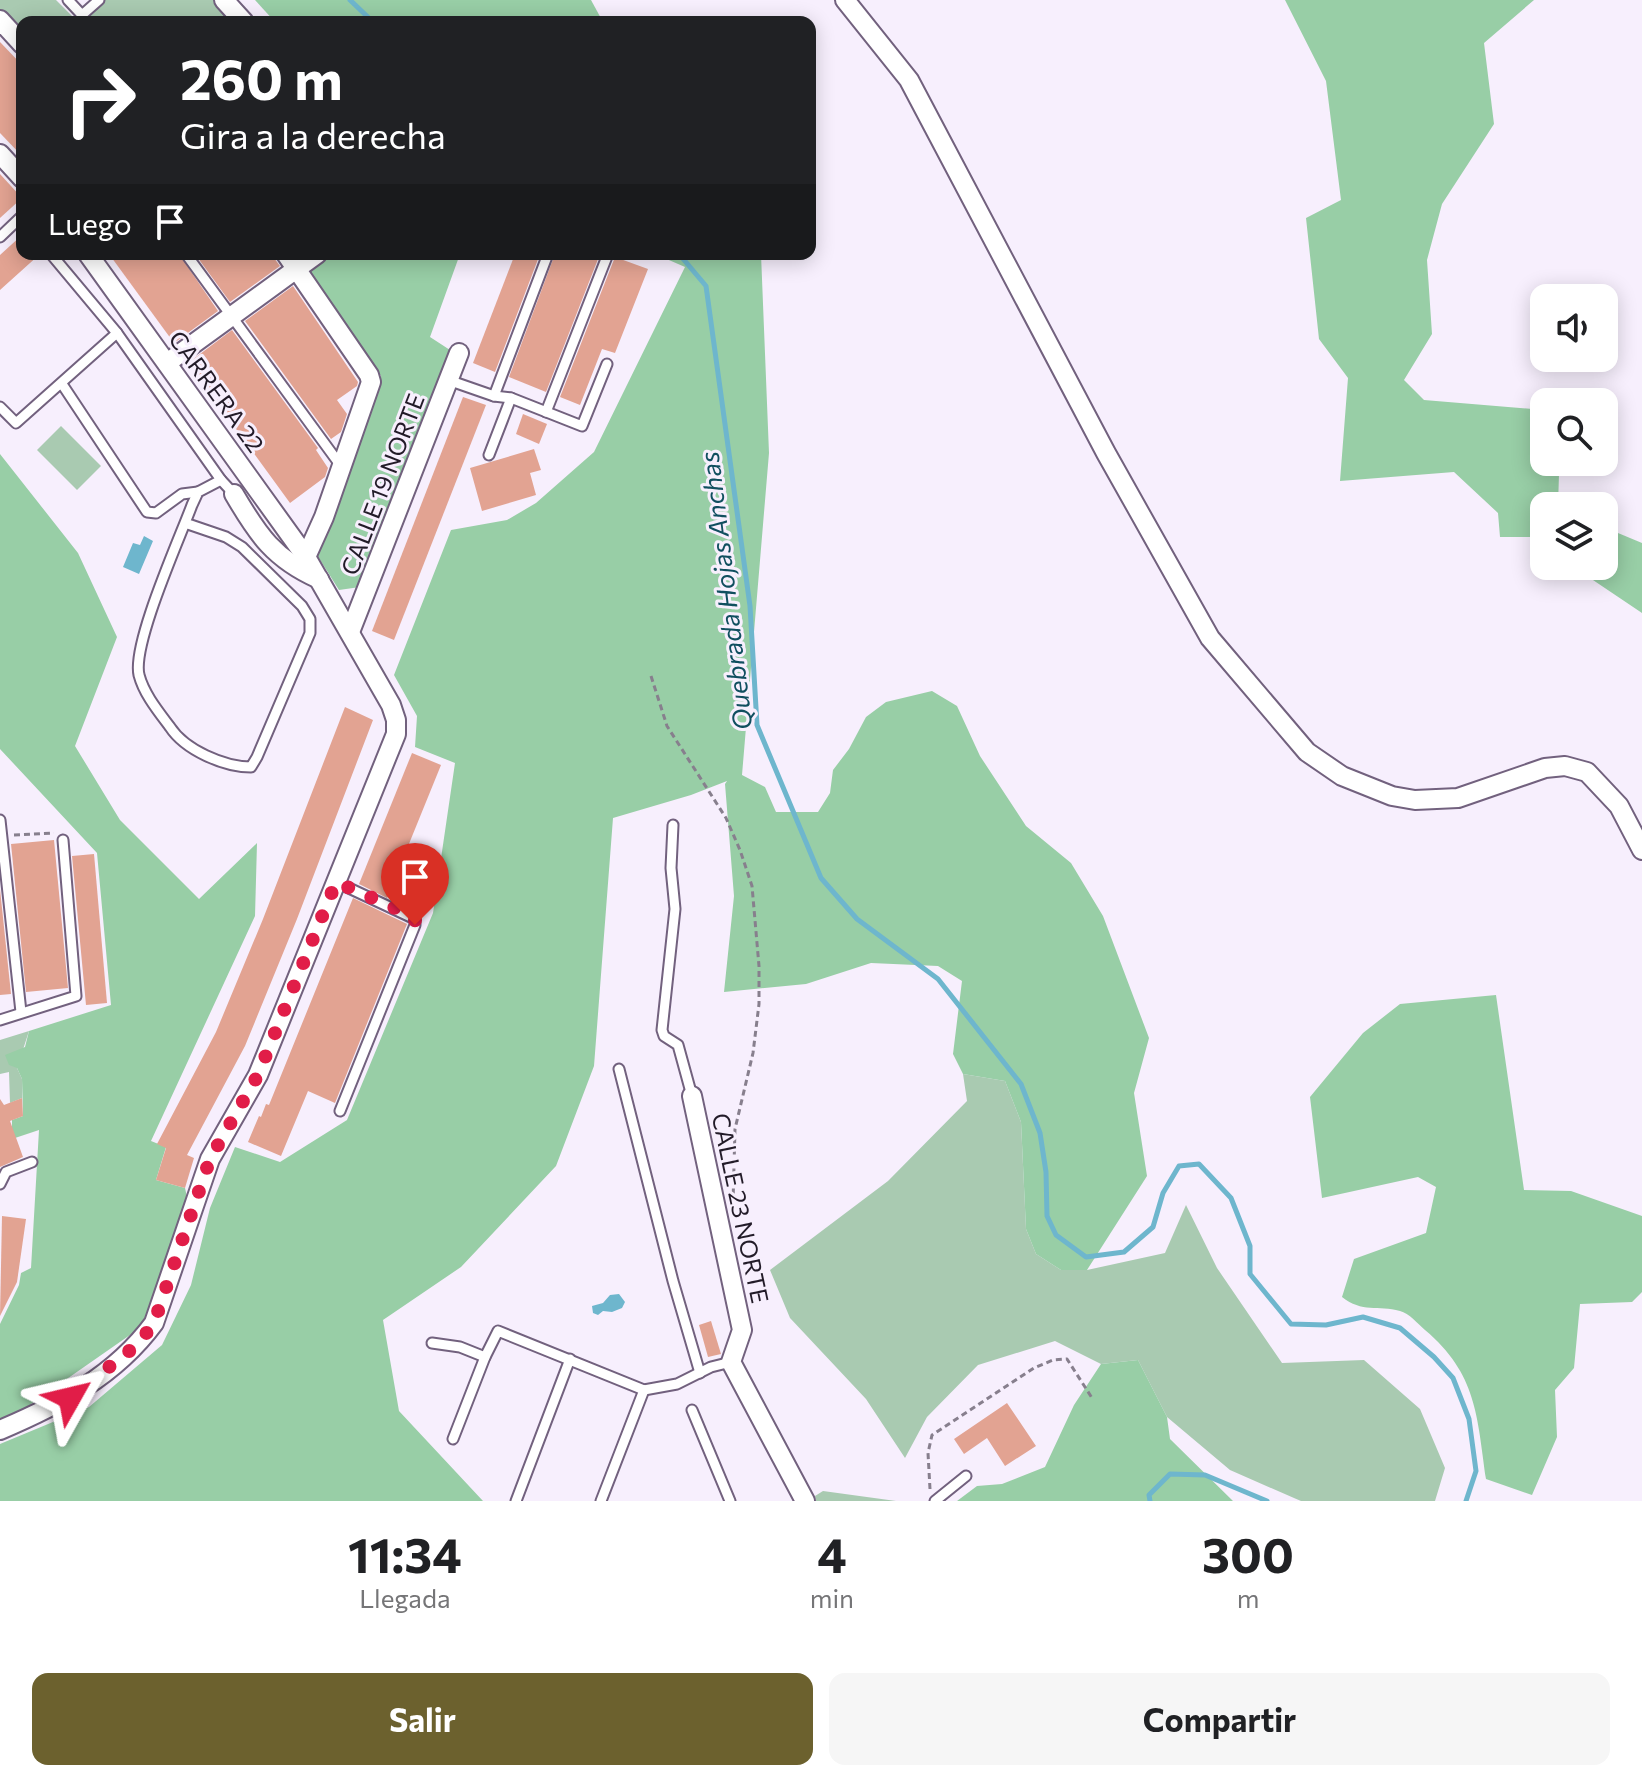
<!DOCTYPE html>
<html lang="es">
<style>
:root{--surface:#fff;--page:#f6f6f6;--text:#202124;--muted:#757577;--accent:#6c612e}
body{margin:0;font-family:Commissioner,sans-serif;background:var(--page);color:var(--text);height:100vh;display:flex;flex-direction:column;font-size:30px;white-space:nowrap}
*{box-sizing:border-box;margin:0}
p{font-size:26px;color:var(--muted)}
.icon{flex:none;width:44px;height:44px;fill:none;stroke:currentColor;stroke-width:2;stroke-linecap:round;stroke-linejoin:round}
.map{position:relative;height:1501px;overflow:hidden}
.sheet{display:flex;flex-direction:column;background:var(--surface);flex:1}
.sheet>*{flex:none}
.top-card{position:absolute;left:16px;top:16px;width:800px;height:244px;border-radius:16px;box-shadow:0 4px 20px #0003;background:#202124;color:#fff;overflow:hidden}
.buttons{position:absolute;left:1530px;top:284px;display:grid;gap:16px}
.buttons a{display:grid;place-items:center;width:88px;height:88px;border-radius:16px;background:var(--surface);box-shadow:0 4px 20px #0003;font-size:40px}
.pin{position:absolute;display:grid;place-items:center;width:68px;height:68px;color:#fff;margin:-82px -34px;border-radius:50% 50% 50% 0;rotate:-45deg;box-shadow:0 0 8px #0007}
.pin .icon{rotate:45deg}
.me{position:absolute;width:88px;margin:-44px;rotate:53deg;stroke-linejoin:round;filter:drop-shadow(0 0 6px #0008)}
.turn{display:flex;align-items:center;gap:28px;height:168px;padding:0 32px;font-size:36px}
.turn .icon{width:104px;height:104px;stroke-width:2.5}
.turn b{display:block;font-size:56px;line-height:68px}
.then{display:flex;align-items:center;height:76px;padding:0 32px;background:#0003;gap:16px;font-size:30px}
.eta{display:flex;justify-content:space-evenly;align-items:center;height:136px;text-align:center}
.eta b{font-size:48px;font-weight:700;line-height:56px}
.cta{display:flex;gap:16px;margin-top:auto;padding:16px 32px}
.cta a{flex:1;height:92px;border-radius:16px;background:var(--accent);color:#fff;font-size:32px;font-weight:700;line-height:92px;text-align:center}
.cta a+a{background:var(--page);color:var(--text)}
.map>svg:first-child{display:block}
</style>
<div class="map">
<svg width="1642" height="1501" viewBox="0 0 1642 1501">
<rect width="100%" height="100%" fill="#f7effd"/>
<g fill="#a9cab1">
<polygon points="0,0 56,0 78,22 22,22 22,34 0,11"/>
<polygon points="105,0 232,0 253,22 79,22"/>
<polygon points="61,426 101,466 77,490 37,450"/>
<polygon points="29,1031 17,1068 22,1079 22,1098 10,1103 9,1072 0,1074 0,1040"/>
<polygon points="963,1074 1005,1081 1021,1122 1026,1229 1036,1254 1061,1270 1087,1270 1165,1253 1186,1205 1217,1268 1282,1363 1364,1360 1420,1409 1445,1468 1435,1501 1301,1501 1294,1498 1230,1470 1167,1417 1138,1360 1101,1364 1055,1341 978,1365 927,1417 905,1458 866,1399 790,1318 770,1270 888,1181 967,1101"/>
<polygon points="823,1491 896,1501 816,1501 815,1496"/>
</g>
<g fill="#98cea6">
<polygon points="255,0 591,0 603,22 275,22"/>
<polygon points="1285,0 1534,0 1484,43 1494,124 1442,204 1427,260 1432,334 1404,380 1424,400 1544,410 1544,462 1588,462 1559,474 1558,506 1544,506 1544,537 1500,537 1498,513 1454,472 1340,481 1348,378 1319,339 1306,218 1341,200 1326,81"/>
<polygon points="323,254 460,254 430,337 450,350 360,587 339,590 317,555 381,376 307,271"/>
<polygon points="655,254 761,254 769,453 742,775 765,787 776,812 818,812 830,793 833,770 849,749 866,717 886,702 932,691 957,706 980,756 1026,826 1071,863 1103,916 1149,1038 1134,1093 1147,1176 1087,1270 1061,1270 1036,1254 1026,1229 1021,1122 1005,1081 963,1074 953,1054 962,981 938,966 871,963 806,984 724,992 734,896 725,784 727,781 691,795 613,818 594,1066 556,1166 461,1267 383,1320 399,1411 483,1501 0,1501 0,1444 89,1407 162,1345 191,1285 210,1208 235,1147 280,1162 347,1120 433,913 455,763 415,747 417,716 394,675 451,530 507,520 536,503 594,452 685,267"/>
<polygon points="0,454 78,553 117,637 75,746 120,820 199,899 257,843 255,916 151,1141 166,1147 156,1180 185,1188 187,1197 151,1308 140,1328 18,1413 0,1420 0,1324 19,1285 21,1273 31,1268 39,1130 12,1139 12,1120 23,1116 22,1079 17,1068 9,1065 5,1055 25,1047 29,1031 111,1005 97,853 0,749"/>
<polygon points="1606,528 1642,543 1642,613 1587,576 1581,566 1604,566"/>
<path d="M1496,995L1524,1190L1571,1191L1642,1216V1292L1632,1302L1580,1304L1574,1368L1555,1390L1557,1437L1532,1495L1486,1479C1477,1416 1477,1374 1425,1330C1418,1324 1409,1313 1400,1311C1378,1305 1362,1313 1342,1297L1354,1259L1426,1233L1436,1187L1418,1177L1322,1198L1310,1097L1363,1033L1400,1004Z"/>
<polygon points="1138,1360 1167,1417 1170,1439 1233,1501 957,1501 977,1486 1002,1484 1045,1467 1074,1405 1101,1364"/>
</g>
<g fill="#6eb6cd">
<polygon points="144,536 153,541 139,574 123,567 133,543 140,545"/>
<polygon points="610,1295 619,1294 625,1302 622,1308 612,1312 603,1311 598,1315 593,1313 592,1306 603,1303"/>
</g>
<g fill="none" stroke-linecap="round" stroke-linejoin="round">
<g stroke="#6eb6cd" stroke-width="5">
<polyline points="350,0 373,22"/>
<polyline points="679,254 706,286 750,606 757,725 821,878 857,919 938,979 1021,1084 1040,1133 1046,1172 1047,1216 1056,1235 1086,1257 1124,1252 1153,1227 1163,1193 1179,1166 1199,1164 1231,1198 1250,1246 1250,1274 1291,1324 1326,1325 1363,1317 1400,1328 1434,1357 1453,1378 1469,1419 1476,1471 1466,1501"/>
<polyline points="1150,1501 1149,1495 1170,1474 1205,1475 1267,1501"/>
</g>
</g>
<g fill="#e2a392">
<polygon points="0,42 22,65 22,156 0,133"/>
<polygon points="0,174 22,198 0,218"/>
<polygon points="22,235 22,254 40,254 0,290 0,255"/>
<polygon points="109,254 179,254 218,311 174,343"/>
<polygon points="195,254 271,254 280,266 230,302"/>
<polygon points="515,254 540,254 495,372 473,363"/>
<polygon points="555,254 600,254 546,392 509,377"/>
<polygon points="615,257 648,269 615,353 602,349 580,405 560,397"/>
<polygon points="293,286 358,382 357,386 337,400 347,414 341,432 331,439 245,321"/>
<polygon points="232,330 318,448 316,450 328,468 325,477 290,503 188,363"/>
<polygon points="463,397 486,405 394,640 372,631"/>
<polygon points="523,414 547,424 539,444 516,434"/>
<polygon points="534,449 541,470 530,473 536,495 482,511 470,468"/>
<polygon points="345,707 373,720 297,919 245,1046 187,1155 194,1158 185,1188 156,1180 166,1148 157,1144 216,1032 263,919"/>
<polygon points="412,753 441,765 387,898 359,884"/>
<polygon points="54,840 68,988 26,992 11,844"/>
<polygon points="94,854 107,1003 86,1005 72,856"/>
<polygon points="0,889 11,994 0,995"/>
<polygon points="353,898 407,924 335,1103 308,1091 281,1156 248,1142 259,1116 261,1117 266,1104 269,1105"/>
<polygon points="22,1098 23,1116 10,1121 23,1157 0,1167 0,1099 4,1105"/>
<polygon points="2,1216 26,1219 17,1282 0,1316"/>
<polygon points="711,1321 721,1354 708,1357 699,1325"/>
<polygon points="1007,1403 1036,1446 1005,1466 987,1438 964,1454 954,1439"/>
</g>
<g fill="none" stroke-linecap="round" stroke-linejoin="round">
<g stroke="#72617e" stroke-width="13">
<g id="lane">
<polyline points="68,0 82,15 99,0"/>
<polyline points="0,237 22,216"/>
<polyline points="51,254 117,333 221,480 234,494"/>
<polyline points="186,254 341,466"/>
<polyline points="448,380 494,396 511,398 582,426 607,364"/>
<polyline points="62,384 147,512 156,513 182,494 198,492"/>
<polyline points="494,396 548,254"/>
<polyline points="0,407 16,423 117,333"/>
<polyline points="546,412 608,254"/>
<polyline points="489,455 511,398"/>
<path d="M185,523L226,537L242,547L302,606L310,619V633L257,757L251,767C224,767 185,750 170,727C158,711 144,694 139,675C132,644 179,540 192,505L198,492L221,480"/>
<polyline points="0,820 21,1012"/>
<polyline points="673,825 671,868 675,909 662,1030 664,1036 678,1045 692,1096"/>
<polyline points="336,882 415,919 415,925 340,1111"/>
<polyline points="0,1020 76,996 63,840"/>
<polyline points="619,1069 673,1281 700,1373"/>
<polyline points="0,1184 6,1172 32,1162"/>
<polyline points="432,1343 460,1347 485,1357"/>
<polyline points="692,1410 730,1501"/>
<polyline points="453,1439 485,1357 498,1331 644,1390 677,1384 711,1367 731,1362"/>
<polyline points="516,1501 570,1359"/>
<polyline points="601,1501 644,1390"/>
<polyline points="935,1501 966,1476"/>
</g>
</g>
<g stroke="#72617e" stroke-width="22">
<g id="street">
<polyline points="224,0 244,22"/>
<polyline points="845,0 909,80 1106,453 1210,638 1307,752 1342,776 1392,796 1415,800 1458,798 1545,768 1565,766 1587,772 1619,806 1642,850"/>
<polyline points="0,20 22,44"/>
<polyline points="0,154 22,178"/>
<polyline points="286,254 369,375 371,382 324,517 306,557"/>
<polyline points="167,363 317,254"/>
<path d="M234,494C258,535 274,559 319,579"/>
<polyline points="350,632 459,353"/>
<polyline points="692,1096 742,1330 731,1362 805,1501"/>
<path d="M0,1430C59,1405 115,1376 154,1323L210,1159L258,1075L396,734V720L391,705L306,557L88,254"/>
</g>
</g>
<g stroke="#877f8d" stroke-width="3" stroke-dasharray="6 4" stroke-linecap="butt">
<polyline points="651,676 667,726 726,818 740,850 752,886 759,966 759,1004 753,1053 735,1129 733,1203"/>
<polyline points="14,835 54,833"/>
<polyline points="930,1489 928,1453 932,1435 1034,1368 1053,1360 1067,1359 1092,1398"/>
</g>
<use href="#lane" stroke="#fff" stroke-width="9"/>
<use href="#street" stroke="#fff" stroke-width="18"/>
</g>
<g fill="none" stroke-linecap="round" stroke-linejoin="round">
<polyline stroke="#e11d48" stroke-width="14" stroke-dasharray="0 25.2" points="70,1398 138,1344 154,1323 210,1159 258,1075 336,882 411,915 415,919 415,925"/>
</g>
<g text-anchor="middle" dominant-baseline="central" stroke-width="6" stroke-linejoin="round" paint-order="stroke">
<g font-size="24" fill="#221b28" stroke="#f7effd">
<text transform="translate(217 391) rotate(54)">CARRERA 22</text>
<text transform="translate(382 484) rotate(-69)">CALLE 19 NORTE</text>
<text transform="translate(741 1208) rotate(78)">CALLE 23 NORTE</text>
</g>
<g font-size="26" font-style="italic" fill="#104f5f" stroke="#f7effd">
<text transform="translate(725 591) rotate(-97)">Quebrada Hojas Anchas</text>
</g>
</g>
</svg>
<div class="buttons">
<a><svg class="icon" aria-label="sound" viewBox="0 0 24 24"><path d="M4 9h4l5-4v14l-5-4H4zM17 9q2 3 0 6"/></svg></a>
<a><svg class="icon" aria-label="search" viewBox="0 0 24 24"><circle cx="10" cy="10" r="6"/><path d="M15 15l6 6"/></svg></a>
<a><svg class="icon" aria-label="layers" viewBox="0 0 24 24"><path d="M12 4l9 5-9 5-9-5zM3 14l9 5 9-5"/></svg></a>
</div>
<div class="pin" style="left:415px;top:925px;background:#d93025"><svg class="icon" aria-label="arrive" viewBox="0 0 24 24"><path d="M6 21V4h12l-3 4 3 4H6"/></svg></div>
<svg class="me" style="left:70px;top:1398px" viewBox="-20 -20 40 40"><path d="M0-17L14 15 0 8-14 15z" fill="#e11d48" stroke="#fff" stroke-width="4"/></svg>
<div class="top-card">
<div class="turn"><svg class="icon" aria-label="right" viewBox="0 0 24 24"><path d="M7 20v-9h11M14 6l5 5-5 5"/></svg><div><b>260 m</b>Gira a la derecha</div></div>
<div class="then">Luego<svg class="icon" aria-label="arrive" viewBox="0 0 24 24"><path d="M6 21V4h12l-3 4 3 4H6"/></svg></div>
</div>
</div>
<section class="sheet">
<div class="eta">
<div><b>11:34</b><p>Llegada</p></div>
<div><b>4</b><p>min</p></div>
<div><b>300</b><p>m</p></div>
</div>
<div class="cta"><a>Salir</a><a>Compartir</a></div>
</section>
